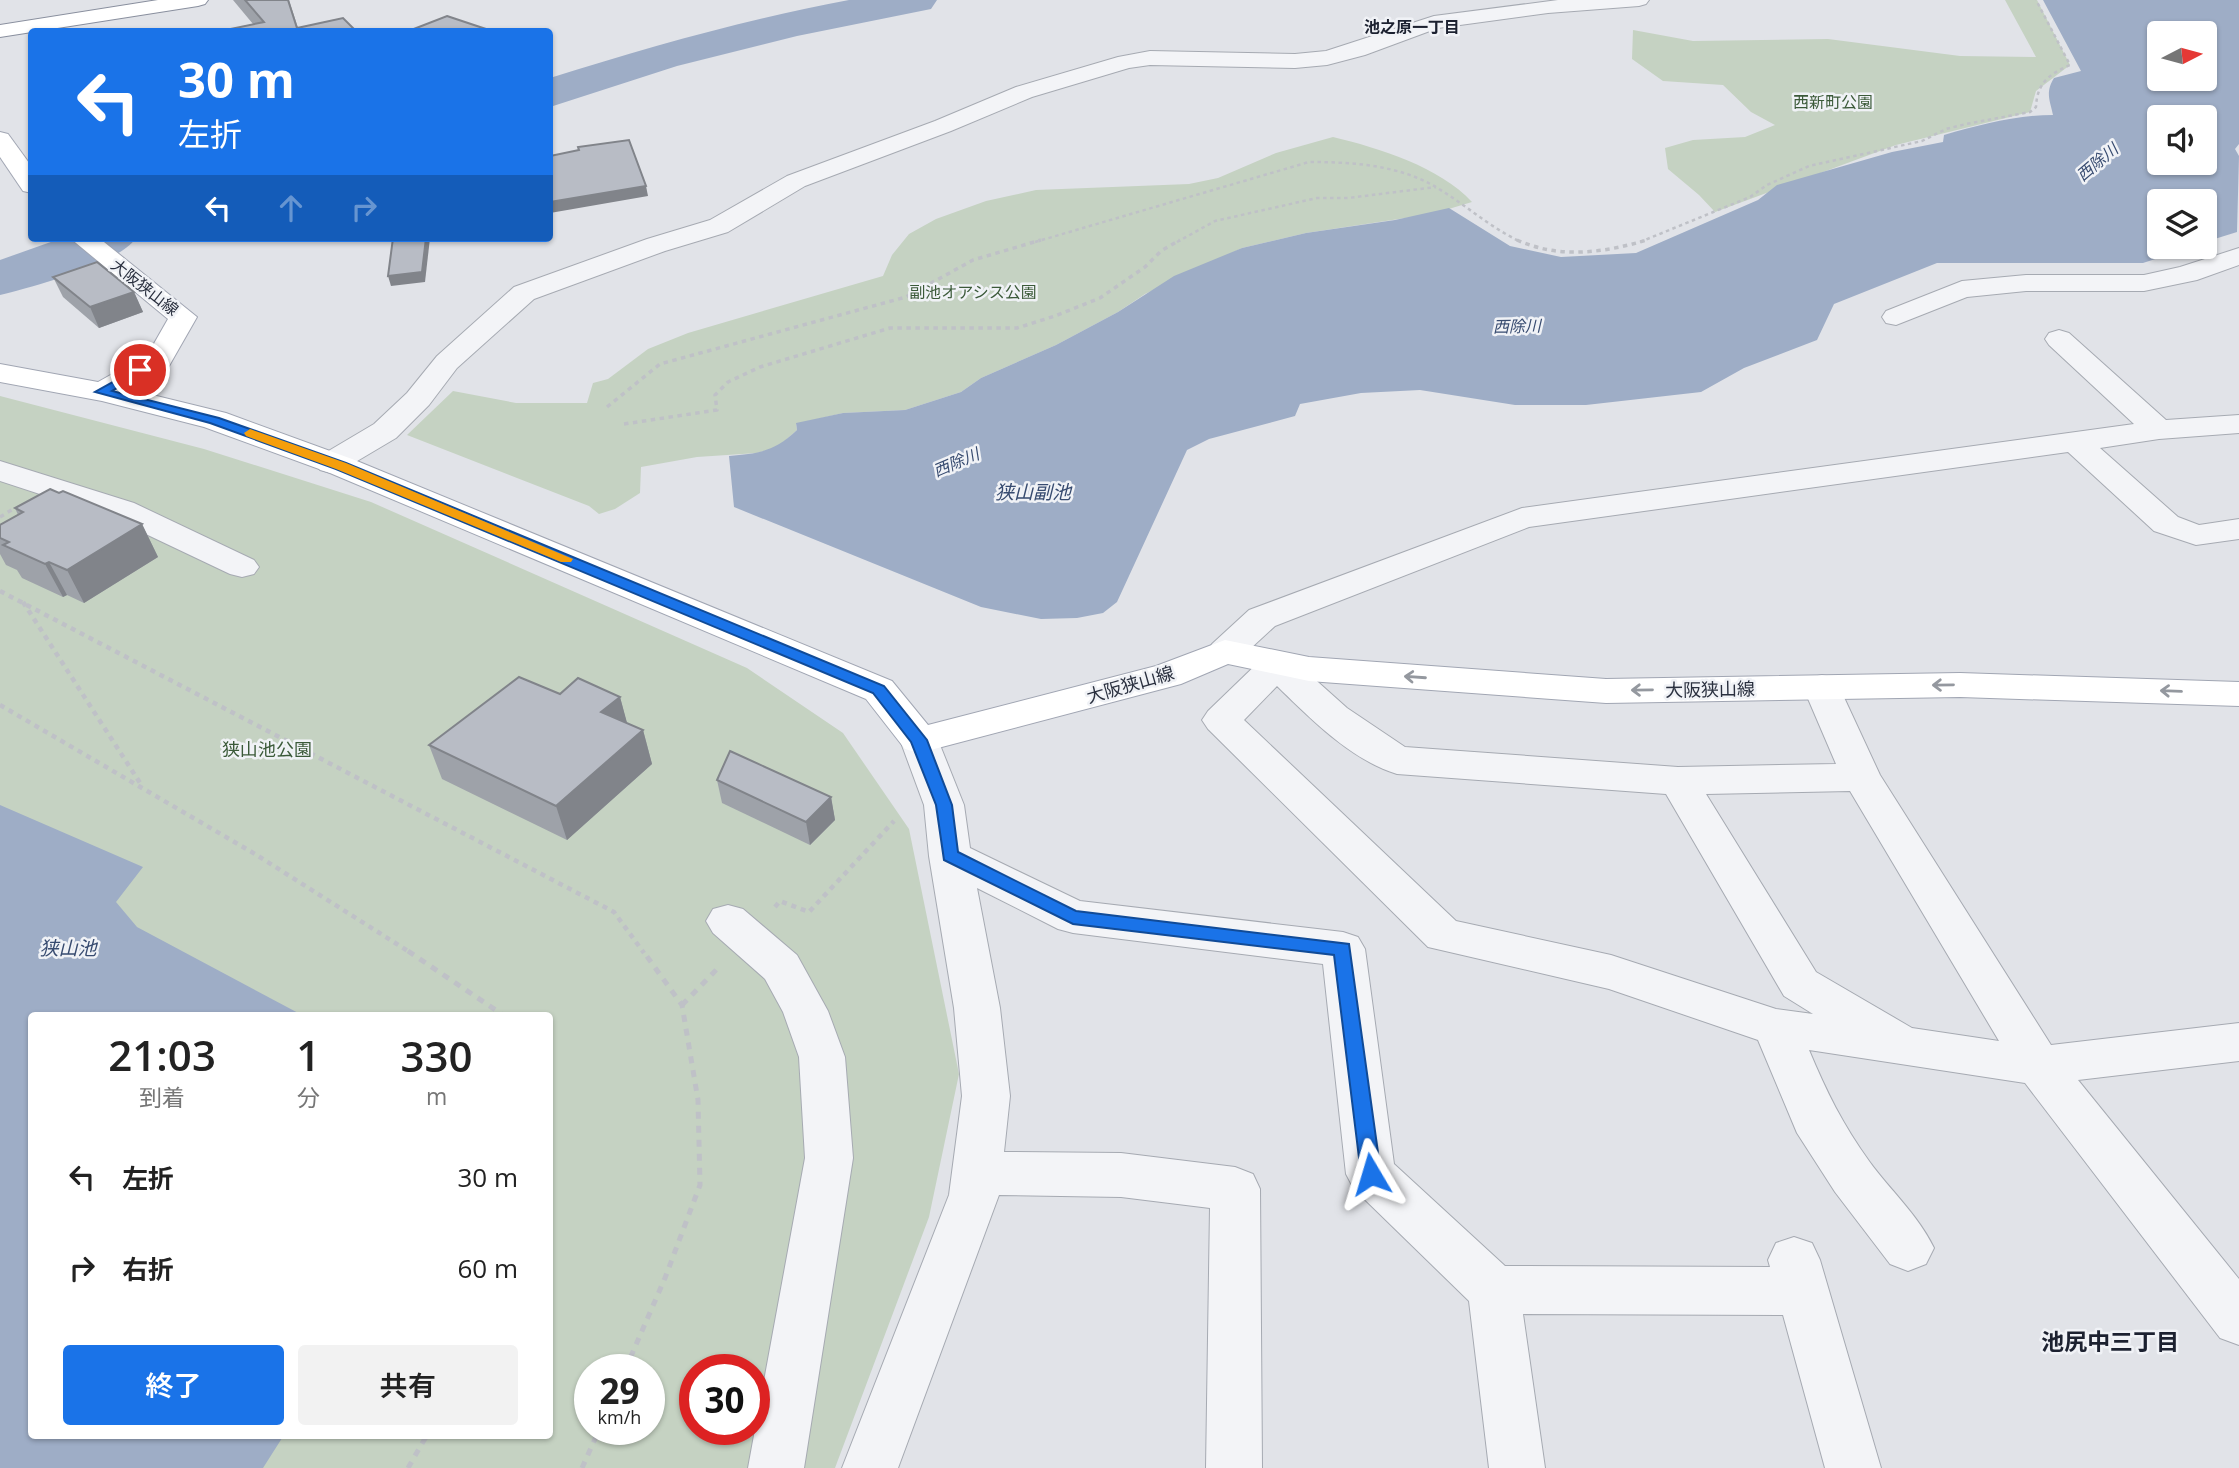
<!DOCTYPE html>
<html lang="ja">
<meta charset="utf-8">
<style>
:root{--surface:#fff;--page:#f2f2f2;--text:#222;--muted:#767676;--accent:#1a73e8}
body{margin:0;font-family:"Open Sans","Noto Sans JP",sans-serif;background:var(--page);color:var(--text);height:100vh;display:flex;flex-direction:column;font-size:26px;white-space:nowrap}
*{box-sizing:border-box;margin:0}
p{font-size:23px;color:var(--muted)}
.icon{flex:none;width:38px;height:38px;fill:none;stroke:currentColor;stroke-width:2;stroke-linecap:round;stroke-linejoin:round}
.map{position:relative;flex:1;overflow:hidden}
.drawer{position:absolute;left:28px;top:1012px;width:525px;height:427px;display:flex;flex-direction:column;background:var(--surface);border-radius:7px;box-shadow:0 2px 5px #0004}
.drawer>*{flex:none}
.top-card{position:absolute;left:28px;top:28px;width:525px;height:214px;border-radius:7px;box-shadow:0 2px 5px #0004;background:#1a73e8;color:#fff;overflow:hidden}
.needle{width:46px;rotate:84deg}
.tools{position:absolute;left:2147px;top:21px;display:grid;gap:14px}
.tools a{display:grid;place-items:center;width:70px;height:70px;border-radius:7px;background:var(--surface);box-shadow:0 2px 5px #0004;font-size:35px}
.speed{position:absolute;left:574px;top:1354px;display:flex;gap:14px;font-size:35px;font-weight:700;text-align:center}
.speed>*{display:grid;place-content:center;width:91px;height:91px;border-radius:50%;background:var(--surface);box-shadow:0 2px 5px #0004;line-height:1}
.speed small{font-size:18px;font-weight:400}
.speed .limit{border:10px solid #d22;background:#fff;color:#111}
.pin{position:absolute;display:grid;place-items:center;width:60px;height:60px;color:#fff;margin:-30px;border:4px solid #fff;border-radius:50%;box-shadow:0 2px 7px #0007}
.me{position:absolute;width:77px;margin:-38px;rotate:353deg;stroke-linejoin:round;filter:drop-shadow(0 0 5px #0008)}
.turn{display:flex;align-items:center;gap:24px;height:147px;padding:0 35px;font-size:32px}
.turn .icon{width:91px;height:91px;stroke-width:2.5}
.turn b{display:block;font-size:49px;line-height:60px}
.lanes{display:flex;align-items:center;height:66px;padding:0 35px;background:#0003;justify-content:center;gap:35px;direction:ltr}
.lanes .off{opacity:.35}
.eta{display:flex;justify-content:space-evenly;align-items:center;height:119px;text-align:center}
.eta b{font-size:42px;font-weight:600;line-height:49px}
.cta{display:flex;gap:14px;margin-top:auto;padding:14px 35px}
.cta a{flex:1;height:80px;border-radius:7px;background:var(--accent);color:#fff;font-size:28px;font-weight:600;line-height:80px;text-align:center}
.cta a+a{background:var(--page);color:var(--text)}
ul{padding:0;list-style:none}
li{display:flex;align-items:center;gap:21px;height:91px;padding:0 35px}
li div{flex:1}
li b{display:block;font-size:26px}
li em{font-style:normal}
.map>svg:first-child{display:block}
</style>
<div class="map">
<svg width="2239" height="1468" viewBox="0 0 2239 1468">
<rect width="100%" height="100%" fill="#e1e3e8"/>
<g fill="#c5d2c2" fill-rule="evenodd">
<polygon points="2005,0 2037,0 2070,65 2036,91 2030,112 1896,145 1715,212 1699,195 1668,169 1665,148 1693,140 1745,137 1775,125 1751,112 1723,85 1663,81 1632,59 1633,30 1693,41 1828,39 1960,56 2036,57"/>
<path d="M1333,137C1379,148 1440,167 1472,202L1432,214L1306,233L1242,248L1145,294L1118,312L1056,345L981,378L961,392L905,410L843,413L796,424L797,430L778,447L757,453L697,457L641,467L640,493L615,509L599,514L589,506L407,435L453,391L516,403H587L593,383L608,379L648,349L688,333L883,276L892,255L909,234L936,219L986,201L1036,190L1189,184L1218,178L1276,153Z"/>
<path d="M0,396L204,449L371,502L747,668L843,733L909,829L959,1074L929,1217L835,1468H0ZM32,1015H550V1435H32ZM590,1370H649V1430H590ZM695,1370H754V1430H695Z"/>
</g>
<g fill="#9eadc6" fill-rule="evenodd">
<path d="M2043,0H2239V144L2235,149L2239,156L2237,232L2205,242V201H2160V247H2192L2143,263H1937L1834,304L1817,340L1744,368L1701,392L1586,405H1515L1420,390L1361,393L1300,404L1295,416L1209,439L1187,450L1117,602L1103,613L1077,618L1041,619L981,607L734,507L729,456C759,453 774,452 797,430L796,423L843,413L905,410L961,392L981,378L1056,345L1118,312L1174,276L1242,248L1306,233L1395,220L1449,208L1510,246L1561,257L1636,253L1758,200L1777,185L1892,152L1943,142L1944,135C1979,125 2016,115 2053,115C2050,100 2045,93 2054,78L2081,71ZM2160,33H2205V79H2160ZM2160,117H2205V163H2160Z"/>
<polygon points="0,805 143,867 116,902 137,927 302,1015 32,1015 32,1435 284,1435 263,1468 0,1468"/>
</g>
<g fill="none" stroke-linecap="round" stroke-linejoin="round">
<g fill="#9eadc6" fill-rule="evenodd">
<path d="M849,0H937L931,9L797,36L677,66L550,107V78C648,47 747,19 849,0Z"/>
<path d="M62,238H136C118,264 33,287 0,295V260Z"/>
</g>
<g stroke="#a6aab2" stroke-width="2">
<g id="minor">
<polygon points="1558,0 1649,0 1646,4 1639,6 1548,13 1438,28 1365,55 1327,65 1295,68 1150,65 1129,68 1032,97 951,131 805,186 728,232 665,251 534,299 457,368 429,405 396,438 342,470 331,473 320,470 315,463 320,456 374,424 407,393 437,356 514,287 647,239 710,220 787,176 935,121 1016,87 1118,57 1150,51 1295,54 1326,51 1434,16"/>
<polygon points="2239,248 2239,265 2197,280 2144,291 2026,291 1967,297 1896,325 1886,323 1882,317 1886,311 1962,281 2026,275 2144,275 2180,267"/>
<polygon points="2059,330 2069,333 2166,420 2239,415 2239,433 2159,439 2100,448 2178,517 2199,525 2239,519 2239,539 2196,545 2154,531 2068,452 1529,527 1275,626 1238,660 1225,664 1212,660 1207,652 1212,644 1249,610 1522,508 2134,424 2049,345 2045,339 2049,333"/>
<polygon points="0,461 134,503 254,560 259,567 254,574 242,577 230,574 110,517 0,481"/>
<path d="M1277,653L1290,657L1347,708L1405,747L1678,767L1836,764L1803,687L1809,678L1822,675L1835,678L1880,775L2051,1045L2239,1023V1061L2078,1080L2239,1279V1345L2220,1338L2025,1083L1809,1050C1826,1091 1843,1125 1869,1161C1890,1190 1918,1215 1934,1248L1926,1264L1908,1271L1890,1264L1835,1192L1797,1133L1758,1040L1609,989L1428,947L1208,729L1202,720L1208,711L1264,657ZM1277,686C1311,719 1351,760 1397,774L1666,794L1784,996L1813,1014L1776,1009L1611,955L1456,921L1244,720ZM1850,791L1999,1041L1912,1028L1816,972L1706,794Z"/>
<polygon points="919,727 933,731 938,740 964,805 970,848 1080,901 1343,932 1358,937 1365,949 1394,1164 1505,1266 1770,1267 1768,1260 1776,1243 1794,1237 1812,1243 1820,1260 1881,1468 1825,1468 1783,1315 1523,1314 1545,1468 1489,1468 1469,1301 1354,1189 1346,1174 1323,964 1073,933 1058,929 977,888 1000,1008 1010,1096 1004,1152 1121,1153 1235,1167 1253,1174 1260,1189 1262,1468 1206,1468 1210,1208 1121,1197 999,1195 898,1468 842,1468 949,1195 962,1096 954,1008 929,856 924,805 900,740 905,731"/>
<polygon points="728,905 743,909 797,955 828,1011 845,1057 853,1158 804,1468 748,1468 805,1158 799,1057 783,1012 765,979 713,933 706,921 713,909"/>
</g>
</g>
<g stroke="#a1a6b3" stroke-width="2">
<g id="major">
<polygon points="0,132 8,134 32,167 32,193 23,191 0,157"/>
<polygon points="70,238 99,238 197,317 169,366 128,389 226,413 352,459 892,681 928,725 1156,666 1225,640 1309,657 1606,679 1960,673 2239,682 2239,706 1960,697 1606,703 1309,681 1228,664 1181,684 919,753 905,749 866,699 330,473 204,427 102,401 0,382 0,364 98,382 148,354 168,319"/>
</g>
</g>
<g stroke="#898f9e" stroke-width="2">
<polygon id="highway" points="158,0 208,0 205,4 198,6 0,37 0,25"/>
</g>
<g stroke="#bfc1c7" stroke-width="2.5" stroke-dasharray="3.5 3.5" stroke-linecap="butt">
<path d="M1035,242L1309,162C1353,162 1401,165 1439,189C1467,206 1491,228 1521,242"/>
<polyline points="1177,242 1215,221 1317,198 1348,198 1436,187"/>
<path d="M1640,242L1750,197L1767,185L1809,166L1922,141L1946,129L1966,124L2030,112L2036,107C2037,83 2049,74 2070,65L2036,0"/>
</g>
<g stroke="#bfc1c7" stroke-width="3.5" stroke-dasharray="4.5 4.5" stroke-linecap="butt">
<path d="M1517,240C1559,259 1603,253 1647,240"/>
<polyline points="607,407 660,364 906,297 973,260 1041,240"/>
<polyline points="624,424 717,410 715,395 728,382 760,367 890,328 1017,328 1055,316 1100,298 1145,267 1161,251 1180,240"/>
<polyline points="0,517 13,509"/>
</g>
<g stroke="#bfc1c7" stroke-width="4.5" stroke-dasharray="5 5" stroke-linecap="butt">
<polyline points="0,591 614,912 644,953"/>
<polyline points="23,602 142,786"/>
<polyline points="0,705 255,854 411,953"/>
<polyline points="775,907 780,901 809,912 894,821"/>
</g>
<g stroke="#bfc1c7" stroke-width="5" stroke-dasharray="7 7" stroke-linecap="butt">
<polyline points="408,951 503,1015"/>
<polyline points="682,1005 718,968"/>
<polyline points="625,1370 665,1278 700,1185 698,1100 682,1005 643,951"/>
<polyline points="408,1468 427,1435"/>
<polyline points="582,1468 599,1430"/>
</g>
<use href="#minor" fill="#f3f4f7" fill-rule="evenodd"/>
<use href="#major" fill="#fff" fill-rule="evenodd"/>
<use href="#highway" fill="#fff" fill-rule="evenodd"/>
</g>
<g fill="#9ea2a9">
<polygon points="233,0 289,0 298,28 216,32 253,24"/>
<polygon points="53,277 134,292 143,312 99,328 63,297"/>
<polygon points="15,508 142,524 158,557 84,603 67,595 63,597 22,578 17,570 6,565 0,554 0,525 18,515"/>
<polygon points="560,694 620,697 627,724 643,730 652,764 567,840 442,779 429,745"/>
<polygon points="717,780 831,797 835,820 810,845 722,803"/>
</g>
<g fill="#81848a">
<polygon points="646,186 648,196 550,213 550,202"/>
<polygon points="426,238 430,238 425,282 391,286 388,276"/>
<polygon points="134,292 143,312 99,328 90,307"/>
<polygon points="142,524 158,557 84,603 67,570"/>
<polygon points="49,562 67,595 63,597 45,564"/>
<polygon points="620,697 629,730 601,712"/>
<polygon points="643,730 652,764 567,840 556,806"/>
<polygon points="831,797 835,820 810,845 806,822"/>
</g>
<g fill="#b8bcc5" stroke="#81848a" stroke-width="2">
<polygon points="245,0 288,0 297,28 343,18 357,32 216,32 264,22"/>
<polygon points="447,16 495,32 406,32"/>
<polygon points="629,140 646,186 550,202 550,156 579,150 578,147"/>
<polygon points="393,238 426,238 422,272 388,276"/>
<polygon points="97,262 134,292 90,307 53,277"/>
<polygon points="50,489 59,493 63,491 142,524 67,570 49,562 45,564 3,545 9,542 0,538 0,525 23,512 15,508"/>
<polygon points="519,677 560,694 578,678 620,697 601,712 643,730 556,806 429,745"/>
<polygon points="730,751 831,797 806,822 717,780"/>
</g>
<defs><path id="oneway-shaft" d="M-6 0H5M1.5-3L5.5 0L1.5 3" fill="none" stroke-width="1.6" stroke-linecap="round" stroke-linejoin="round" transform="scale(1.75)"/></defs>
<g stroke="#94989f">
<use href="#oneway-shaft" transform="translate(1415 677) rotate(-176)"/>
<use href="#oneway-shaft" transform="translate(1943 685) rotate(179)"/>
<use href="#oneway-shaft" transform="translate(1642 690) rotate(179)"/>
<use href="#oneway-shaft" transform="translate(2171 691) rotate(-178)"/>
</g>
<polygon fill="#1a73e8" stroke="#114b97" stroke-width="2" points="140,367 146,370 144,373 112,391 219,418 346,463 884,686 927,740 952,805 958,852 1076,911 1349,944 1381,1174 1378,1180 1371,1183 1364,1180 1361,1174 1334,955 1073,924 944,860 936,805 911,742 873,693 336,469 210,423 95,392"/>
<polygon fill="#f59e0b" points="250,429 346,463 573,559 571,562 561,562 336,469 246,436 244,433"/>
<g text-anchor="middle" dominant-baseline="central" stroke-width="5" stroke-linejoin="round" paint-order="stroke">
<g font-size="16" font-weight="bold" fill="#1c2130" stroke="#f0f2f6">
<text x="1412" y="27">池之原一丁目</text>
</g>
<g font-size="16" fill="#3b5a39" stroke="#f0f2f6">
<text x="1833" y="102">西新町公園</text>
<text x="973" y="292">副池オアシス公園</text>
</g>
<g font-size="16" font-style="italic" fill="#374b70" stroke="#f0f2f6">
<text transform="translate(2097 162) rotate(-40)">西除川</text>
<text transform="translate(1517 326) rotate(-1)">西除川</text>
<text transform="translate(956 462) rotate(-23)">西除川</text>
</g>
<g font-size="16" fill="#2a303f" stroke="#f0f2f6">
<text transform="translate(145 287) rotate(38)">大阪狭山線</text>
</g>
<g font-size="18" fill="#2a303f" stroke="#f0f2f6">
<text transform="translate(1130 684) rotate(-16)">大阪狭山線</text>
<text transform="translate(1710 689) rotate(-1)">大阪狭山線</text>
</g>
<g font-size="18" fill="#3b5a39" stroke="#f0f2f6">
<text x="267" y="749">狭山池公園</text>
</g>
<g font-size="19" font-style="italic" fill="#374b70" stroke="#f0f2f6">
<text x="1033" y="492">狭山副池</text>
<text x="68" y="948">狭山池</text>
</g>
<g font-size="23" font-weight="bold" fill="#1c2130" stroke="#f0f2f6">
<text x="2110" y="1341">池尻中三丁目</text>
</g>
</g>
</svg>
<div class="tools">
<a><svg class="needle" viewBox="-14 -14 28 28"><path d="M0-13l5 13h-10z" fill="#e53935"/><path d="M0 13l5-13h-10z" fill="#767676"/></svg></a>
<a><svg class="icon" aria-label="sound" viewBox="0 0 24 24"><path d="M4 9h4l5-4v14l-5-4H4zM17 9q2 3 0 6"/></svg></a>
<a><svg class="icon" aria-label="layers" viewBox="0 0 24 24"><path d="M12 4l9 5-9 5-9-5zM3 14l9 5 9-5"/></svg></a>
</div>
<div class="speed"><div>29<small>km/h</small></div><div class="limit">30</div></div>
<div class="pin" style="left:140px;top:370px;background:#d93025"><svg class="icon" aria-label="arrive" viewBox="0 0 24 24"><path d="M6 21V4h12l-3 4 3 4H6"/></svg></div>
<svg class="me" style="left:1371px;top:1174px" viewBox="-20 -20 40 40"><path d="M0-17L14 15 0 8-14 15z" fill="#1a73e8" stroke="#fff" stroke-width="4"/></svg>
<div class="top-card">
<div class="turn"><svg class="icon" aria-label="left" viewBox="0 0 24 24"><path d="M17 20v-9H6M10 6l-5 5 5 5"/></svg><div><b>30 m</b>左折</div></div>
<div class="lanes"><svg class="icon" aria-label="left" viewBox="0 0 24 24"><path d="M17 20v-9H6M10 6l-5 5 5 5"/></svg><svg class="icon off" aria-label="ahead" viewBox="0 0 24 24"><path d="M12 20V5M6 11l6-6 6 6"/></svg><svg class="icon off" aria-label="right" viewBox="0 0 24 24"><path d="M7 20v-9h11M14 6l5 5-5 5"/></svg></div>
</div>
<section class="drawer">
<div class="eta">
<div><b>21:03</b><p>到着</p></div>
<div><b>1</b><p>分</p></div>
<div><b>330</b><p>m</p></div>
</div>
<ul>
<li><svg class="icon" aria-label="left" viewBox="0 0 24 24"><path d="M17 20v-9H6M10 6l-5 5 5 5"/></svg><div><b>左折</b></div><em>30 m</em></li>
<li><svg class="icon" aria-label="right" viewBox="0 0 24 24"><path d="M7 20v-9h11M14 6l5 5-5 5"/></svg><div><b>右折</b></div><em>60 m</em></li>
</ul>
<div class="cta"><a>終了</a><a>共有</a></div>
</section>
</div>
